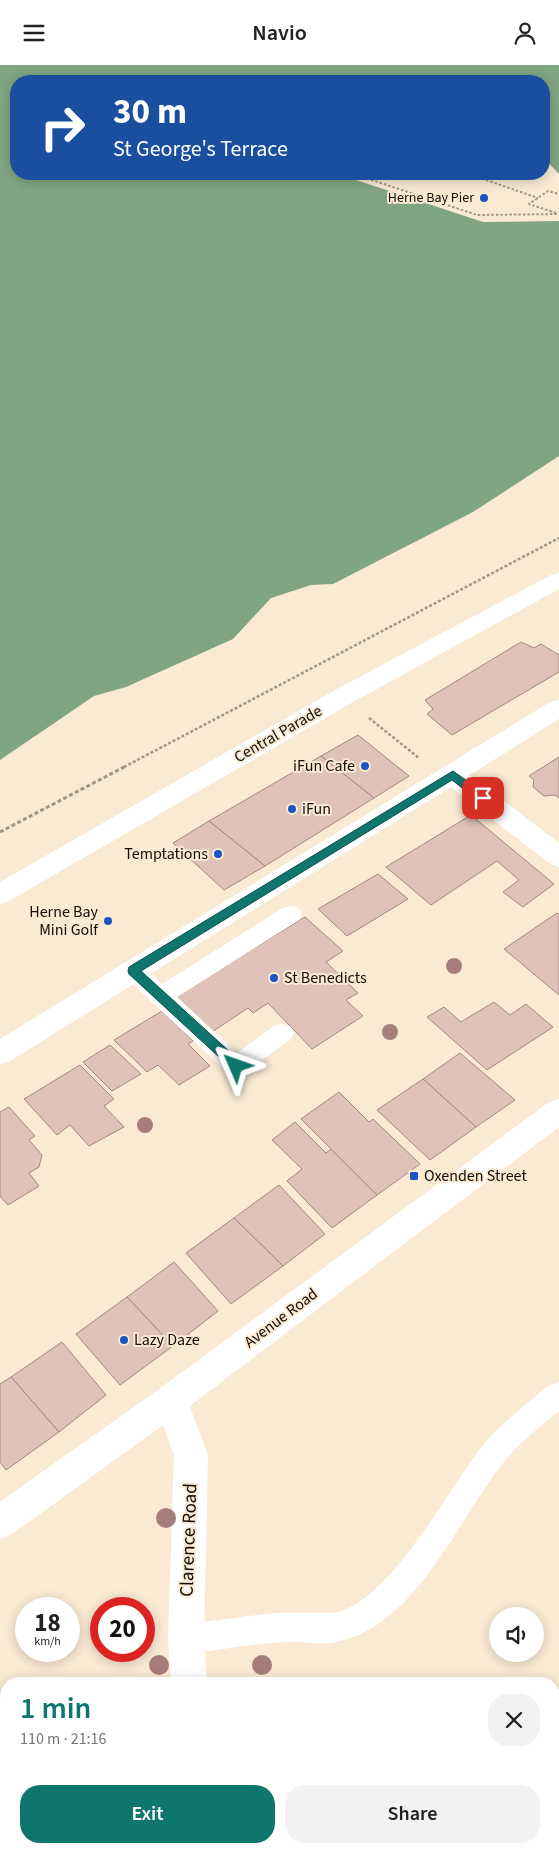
<!DOCTYPE html>
<meta charset="utf-8">
<style>
:root{--surface:#fff;--page:#f2f2f2;--text:#222;--muted:#767676;--accent:#0f766e}
body{margin:0;font-family:"Source Sans 3",sans-serif;background:var(--page);color:var(--text);height:100vh;display:flex;flex-direction:column;font-size:19px;white-space:nowrap}
*{box-sizing:border-box;margin:0}
p{font-size:16px;color:var(--muted)}
.icon{flex:none;width:28px;height:28px;fill:none;stroke:currentColor;stroke-width:2;stroke-linecap:round;stroke-linejoin:round}
.map{position:relative;flex:1;overflow:hidden}
.side{position:absolute;left:0px;top:1612px;width:560px;height:176px;display:flex;flex-direction:column;background:var(--surface);border-radius:20px 20px 0 0;box-shadow:0 2px 12px #0003}
.side>*{flex:none}
.hud{position:absolute;left:10px;top:10px;width:540px;height:105px;border-radius:20px;box-shadow:0 2px 12px #0003;background:#1a4fa0;color:#fff;overflow:hidden}
.fabs{position:absolute;left:489px;top:1542px;display:grid;gap:10px}
.fabs a{display:grid;place-items:center;width:55px;height:55px;border-radius:50%;background:var(--surface);box-shadow:0 2px 12px #0003;font-size:25px}
.speed{position:absolute;left:15px;top:1532px;display:flex;gap:10px;font-size:25px;font-weight:700;text-align:center}
.speed>*{display:grid;place-content:center;width:65px;height:65px;border-radius:50%;background:var(--surface);box-shadow:0 2px 12px #0003;line-height:1}
.speed small{font-size:12px;font-weight:400}
.speed .limit{border:8px solid #d22;background:#fff;color:#111}
.pin{position:absolute;display:grid;place-items:center;width:42px;height:42px;color:#fff;margin:-21px;border-radius:10px;box-shadow:0 2px 8px #0006}
.me{position:absolute;width:55px;margin:-28px;rotate:313deg;stroke-linejoin:round;filter:drop-shadow(0 0 4px #0008)}
.turn{display:flex;align-items:center;gap:18px;height:105px;padding:0 20px;font-size:22px}
.turn .icon{width:65px;height:65px;stroke-width:2.5}
.turn b{display:block;font-size:35px;line-height:42px}
.round{display:grid;place-items:center;flex:none;width:52px;height:52px;border-radius:20px;background:var(--page)}
.head{display:flex;align-items:center;justify-content:space-between;height:85px;padding:0 20px}
h1{font-size:30px;font-weight:600;line-height:38px;color:var(--accent)}
.cta{display:flex;gap:10px;margin-top:auto;padding:10px 20px}
.cta a{flex:1;height:58px;border-radius:20px;background:var(--accent);color:#fff;font-size:20px;font-weight:600;line-height:58px;text-align:center}
.cta a+a{background:var(--page);color:var(--text)}
header{display:flex;justify-content:space-between;align-items:center;height:65px;padding:0 20px;background:var(--surface);font-size:22px;font-weight:600}
.map>svg:first-child{display:block}
</style>
<header><svg class="icon" aria-label="menu" viewBox="0 0 24 24"><path d="M4 6h16M4 12h16M4 18h16"/></svg>Navio<svg class="icon" aria-label="person" viewBox="0 0 24 24"><circle cx="12" cy="8" r="4"/><path d="M4 21q1-7 8-7t8 7"/></svg></header>
<div class="map">
<svg width="559" height="1788" viewBox="0 0 559 1788">
<rect width="100%" height="100%" fill="#faead4"/>
<path fill="#80a582" fill-rule="evenodd" d="M0,0H559V391L473,447L333,519L311,520L271,533L233,574L126,622L94,631L0,695ZM16,16H544V109H16Z"/>
<polygon fill="#faead4" points="544,93 559,109 559,156 483,157 338,109 544,109"/>
<g fill="#dfc3b9" stroke="#a1887e">
<polygon points="521,577 534,583 541,579 559,590 559,607 452,670 427,649 433,644 425,635"/>
<polygon points="358,670 409,711 374,733 321,691"/>
<polygon points="321,691 374,733 265,801 209,756"/>
<polygon points="559,692 559,733 555,730 544,731 533,722 534,715 529,711"/>
<polygon points="471,750 554,819 523,842 503,827 519,815 497,796 431,840 386,802"/>
<polygon points="209,756 265,801 224,825 173,778"/>
<polygon points="378,809 408,834 347,871 318,844"/>
<polygon points="557,848 559,850 559,930 504,884"/>
<polygon points="305,852 343,886 326,897 358,928 346,935 363,951 312,984 268,938 253,948 248,943 209,969 173,933"/>
<polygon points="494,937 510,950 526,939 553,962 487,1005 427,952 444,942 461,957"/>
<polygon points="162,946 193,976 188,979 210,1001 179,1020 158,1000 147,1007 114,975"/>
<polygon points="110,980 141,1009 112,1026 83,997"/>
<polygon points="460,988 515,1035 476,1062 423,1014"/>
<polygon points="80,1000 114,1034 104,1041 124,1062 89,1081 70,1060 57,1070 24,1034"/>
<polygon points="423,1014 476,1062 430,1095 377,1045"/>
<polygon points="339,1027 369,1057 373,1054 420,1099 377,1130 301,1054"/>
<polygon points="9,1042 35,1071 29,1075 42,1090 39,1102 29,1108 39,1121 8,1140 0,1131 0,1047"/>
<polygon points="295,1057 326,1088 331,1084 377,1130 332,1163 287,1116 302,1104 272,1075"/>
<polygon points="279,1120 325,1169 283,1201 234,1153"/>
<polygon points="234,1153 283,1201 231,1239 186,1188"/>
<polygon points="174,1197 218,1246 173,1281 127,1232"/>
<polygon points="127,1232 173,1281 120,1320 76,1269"/>
<polygon points="62,1277 106,1330 59,1367 11,1312"/>
<polygon points="11,1312 59,1367 6,1405 0,1397 0,1319"/>
</g>
<g fill="none" stroke-linecap="round" stroke-linejoin="round">
<g stroke="#a19584" stroke-width="2" stroke-dasharray="2.5 2" stroke-linecap="butt">
<polyline points="354,109 477,150 559,149"/>
<polyline points="469,109 538,133"/>
<polyline points="556,148 529,139 548,126 559,129"/>
</g>
<g stroke="#a19584" stroke-width="2.5" stroke-dasharray="3 2" stroke-linecap="butt">
<polyline points="369,653 419,693"/>
<polyline points="124,702 559,473"/>
</g>
<polyline stroke="#a19584" stroke-width="3" stroke-dasharray="4 2.5" stroke-linecap="butt" points="0,767 126,701"/>
<g fill="#fff" fill-rule="evenodd">
<path d="M291,841L299,843L302,849L299,855L177,932L237,988L274,961L282,959L290,961L294,968L290,975L244,1008L236,1010L228,1008L125,912L122,906L125,900C141,895 151,909 162,919L283,843Z"/>
<path d="M559,1317V1346C540,1362 519,1378 504,1397C457,1455 419,1556 341,1576C323,1581 305,1576 288,1577C254,1578 220,1585 186,1589L176,1584L171,1574L176,1564L186,1559L275,1548H334C391,1537 448,1423 484,1379C503,1356 527,1339 549,1320Z"/>
</g>
<g fill="#fff" fill-rule="evenodd">
<polygon points="559,635 559,654 470,710 559,778 559,802 550,799 451,722 10,996 0,999 0,974 550,637"/>
<polygon points="171,1320 183,1324 208,1390 204,1574 207,1619 171,1619 168,1574 174,1390 154,1335 159,1324"/>
<polygon points="182,1782 220,1782 221,1788 183,1788"/>
</g>
<polygon fill="#fff" fill-rule="evenodd" points="559,508 559,524 353,637 9,836 0,839 0,817 335,625 551,510"/>
<polygon fill="#fff" fill-rule="evenodd" points="559,1034 559,1062 183,1346 12,1469 0,1474 0,1437 159,1324 549,1037"/>
</g>
<g fill="#a77d7c">
<circle cx="454" cy="901" r="8"/>
<circle cx="390" cy="967" r="8"/>
<circle cx="145" cy="1060" r="8"/>
<circle cx="166" cy="1453" r="10"/>
<circle cx="159" cy="1600" r="10"/>
<circle cx="262" cy="1600" r="10"/>
</g>
<polygon fill="#0f766e" stroke="#0a4d48" points="453,706 487,730 488,733 487,736 479,736 452,715 141,906 241,997 242,1001 241,1004 232,1004 129,909 128,906 129,902"/>
<g fill="#1b55c1" stroke="#faead4" stroke-width="2">
<circle cx="484" cy="133" r="5"/>
<circle cx="365" cy="701" r="5"/>
<circle cx="292" cy="744" r="5"/>
<circle cx="218" cy="789" r="5"/>
<circle cx="108" cy="856" r="5"/>
<circle cx="274" cy="913" r="5"/>
<rect x="409" y="1106" width="10" height="10" rx="2.5"/>
<circle cx="124" cy="1275" r="5"/>
</g>
<g text-anchor="middle" dominant-baseline="central" stroke-width="4" stroke-linejoin="round" paint-order="stroke">
<g font-size="14" fill="#130d06" stroke="#faead4" text-anchor="end">
<text x="474" y="133">Herne Bay Pier</text>
</g>
<g font-size="16" fill="#130d06" stroke="#faead4">
<text transform="translate(278 669) rotate(-30)">Central Parade</text>
<text transform="translate(281 1253) rotate(-37)">Avenue Road</text>
</g>
<g font-size="16" fill="#130d06" stroke="#faead4" text-anchor="start">
<text x="355" y="701" text-anchor="end">iFun Cafe</text>
<text x="302" y="744">iFun</text>
<text x="208" y="789" text-anchor="end">Temptations</text>
<text x="98" y="847" text-anchor="end">Herne Bay<tspan x="98" dy="18">Mini Golf</tspan></text>
<text x="284" y="913">St Benedicts</text>
<text x="424" y="1111">Oxenden Street</text>
<text x="134" y="1275">Lazy Daze</text>
</g>
<g font-size="19" fill="#130d06" stroke="#faead4">
<text transform="translate(189 1475) rotate(-88)">Clarence Road</text>
</g>
</g>
</svg>
<div class="fabs">
<a><svg class="icon" aria-label="sound" viewBox="0 0 24 24"><path d="M4 9h4l5-4v14l-5-4H4zM17 9q2 3 0 6"/></svg></a>
</div>
<div class="speed"><div>18<small>km/h</small></div><div class="limit">20</div></div>
<div class="pin" style="left:483px;top:733px;background:#d93025"><svg class="icon" aria-label="arrive" viewBox="0 0 24 24"><path d="M6 21V4h12l-3 4 3 4H6"/></svg></div>
<svg class="me" style="left:236px;top:1001px" viewBox="-20 -20 40 40"><path d="M0-17L14 15 0 8-14 15z" fill="#0f766e" stroke="#fff" stroke-width="4"/></svg>
<div class="hud">
<div class="turn"><svg class="icon" aria-label="right" viewBox="0 0 24 24"><path d="M7 20v-9h11M14 6l5 5-5 5"/></svg><div><b>30 m</b>St George's Terrace</div></div>
</div>
<section class="side">
<div class="head"><div><h1>1 min</h1><p>110 m · 21:16</p></div><a class="round"><svg class="icon" aria-label="close" viewBox="0 0 24 24"><path d="M6 6l12 12M18 6L6 18"/></svg></a></div>
<div class="cta"><a>Exit</a><a>Share</a></div>
</section>
</div>
